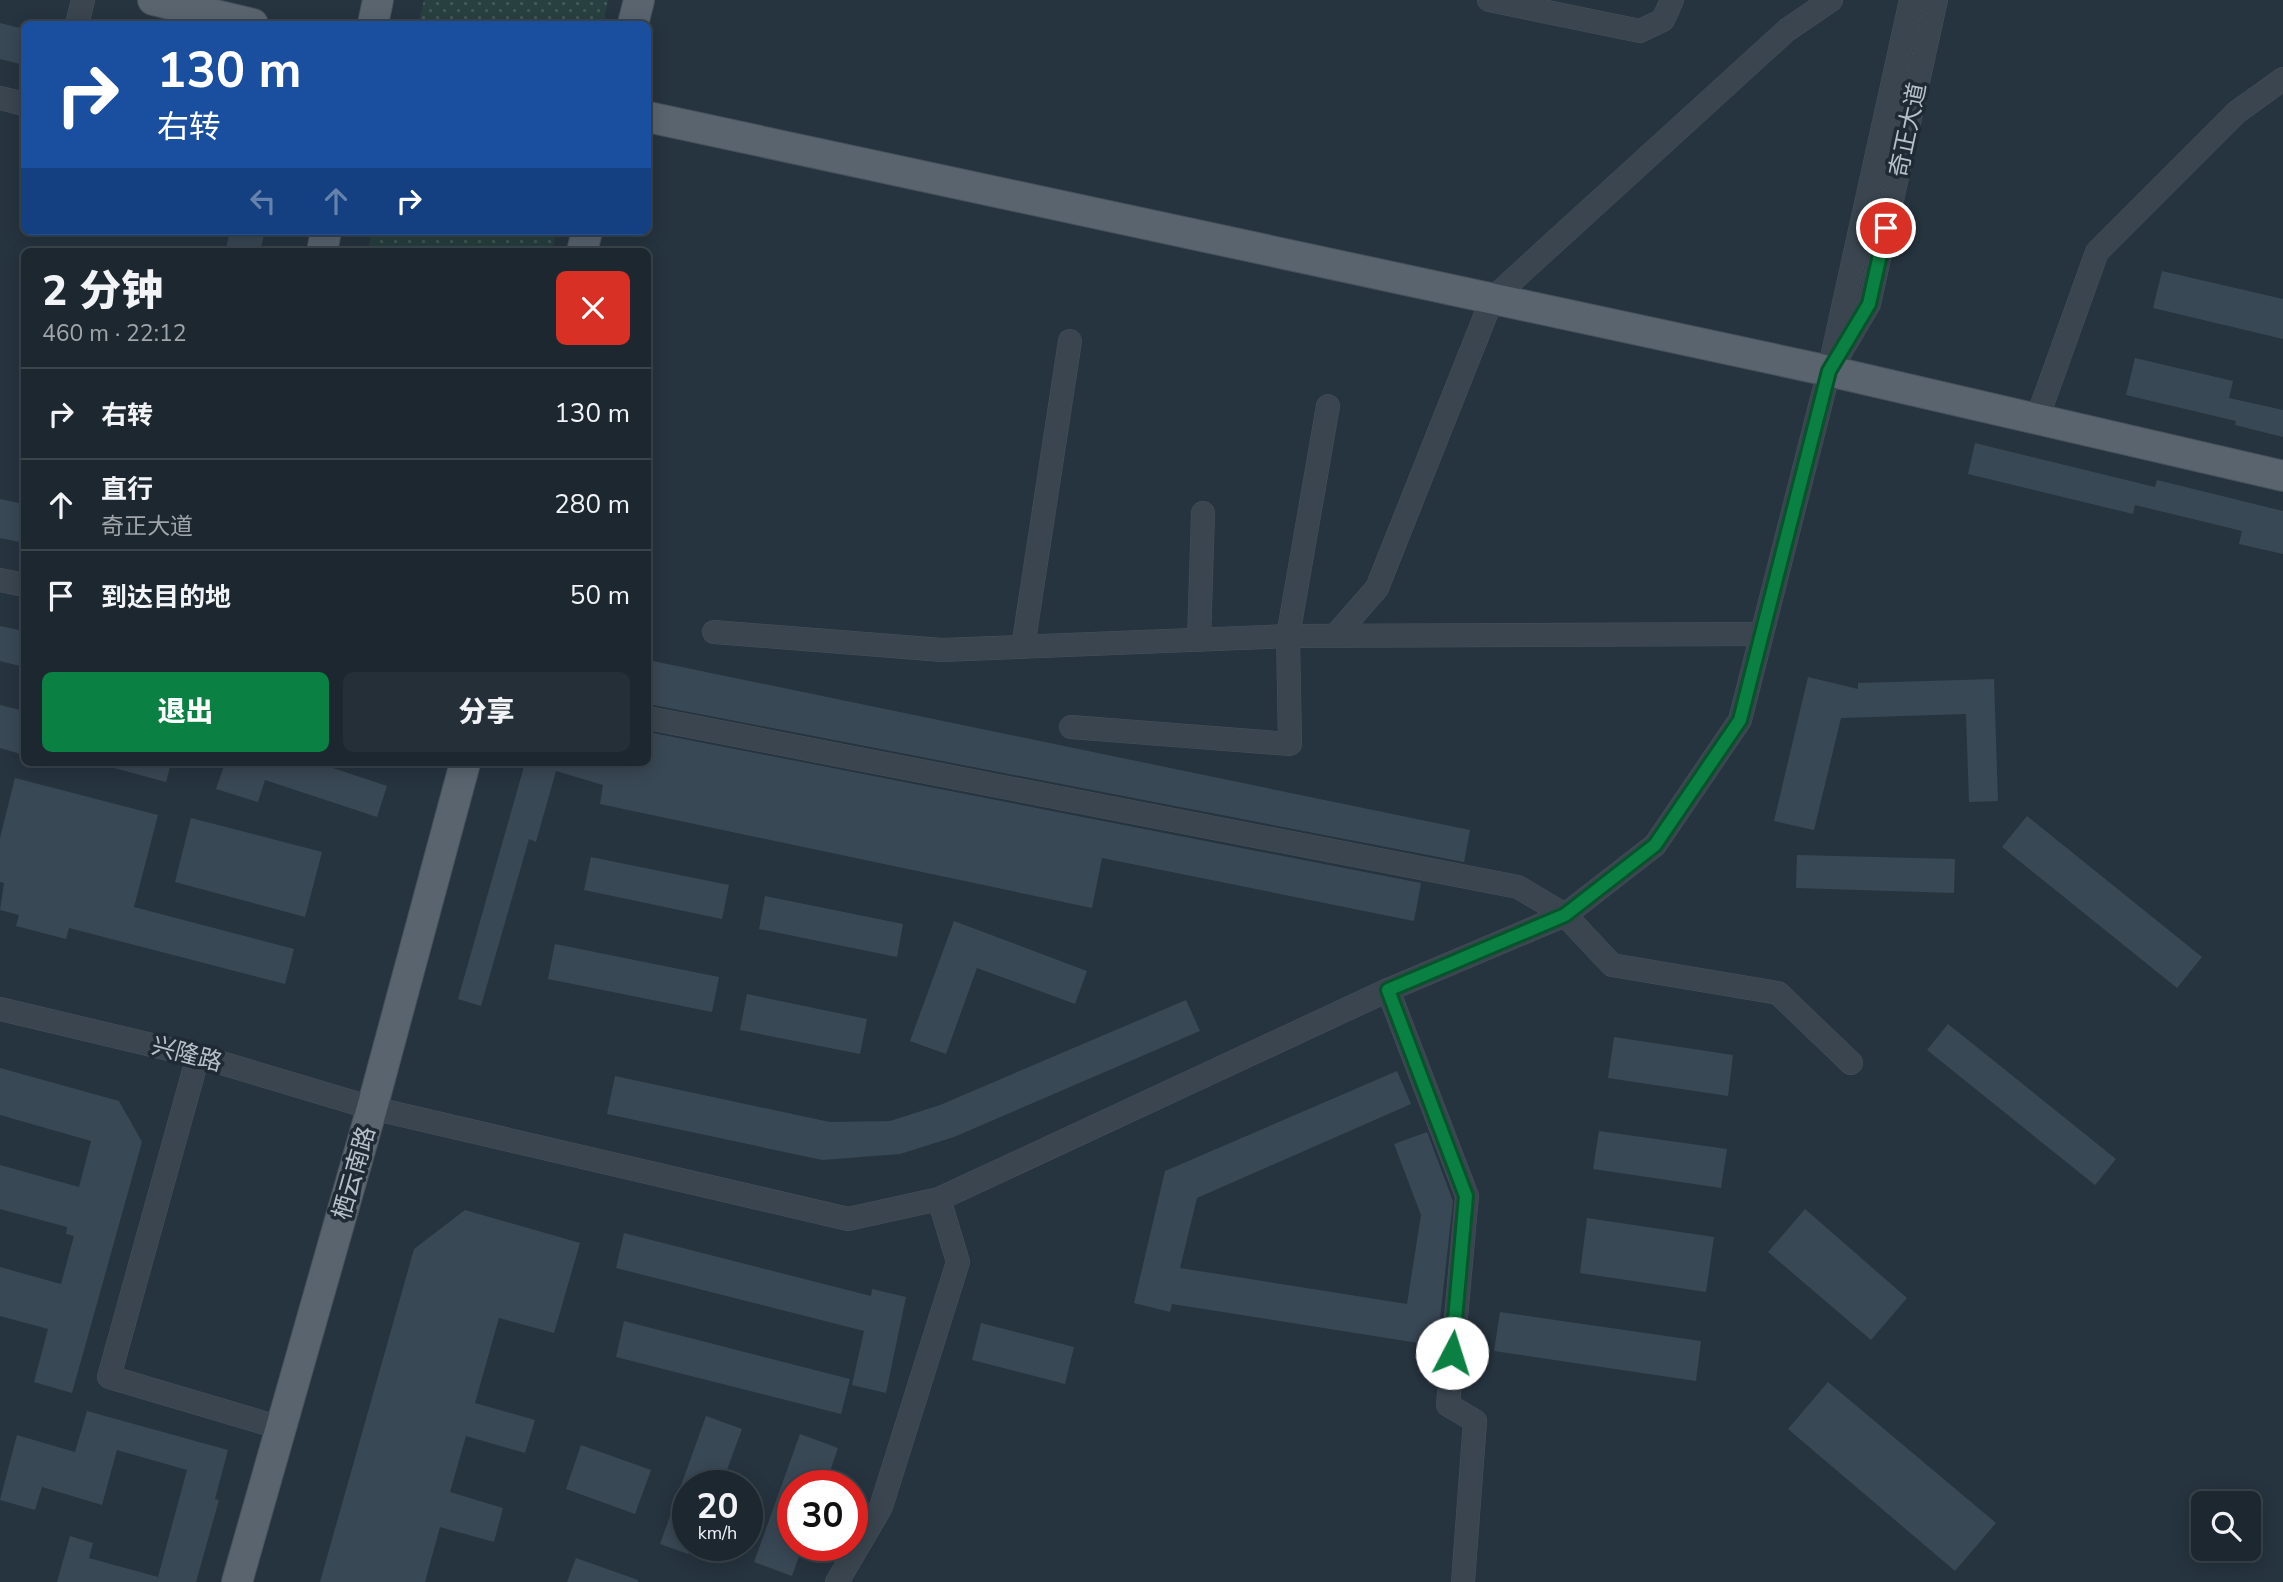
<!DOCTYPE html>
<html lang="zh">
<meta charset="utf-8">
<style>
:root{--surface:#1c272f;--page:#252f37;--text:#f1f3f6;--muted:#a0a5aa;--line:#3a444b;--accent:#0b8043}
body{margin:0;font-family:"Nunito Sans","Noto Sans SC",sans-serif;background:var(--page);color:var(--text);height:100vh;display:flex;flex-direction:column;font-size:26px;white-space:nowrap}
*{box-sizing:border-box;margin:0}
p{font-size:23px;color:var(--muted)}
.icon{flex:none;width:38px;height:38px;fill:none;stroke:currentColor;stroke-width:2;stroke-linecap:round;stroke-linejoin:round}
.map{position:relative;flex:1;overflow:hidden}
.side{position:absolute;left:21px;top:248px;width:630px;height:518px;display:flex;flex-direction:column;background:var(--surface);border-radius:10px;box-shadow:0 4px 18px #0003,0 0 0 2px var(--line)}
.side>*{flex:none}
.hud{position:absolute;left:21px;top:21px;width:630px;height:214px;border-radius:10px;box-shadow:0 4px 18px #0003,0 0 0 2px var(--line);background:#1a4fa0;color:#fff;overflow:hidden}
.controls{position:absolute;left:2191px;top:1491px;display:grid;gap:14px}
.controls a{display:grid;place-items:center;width:70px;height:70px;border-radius:10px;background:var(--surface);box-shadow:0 4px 18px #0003,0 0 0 2px var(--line);font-size:35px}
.speed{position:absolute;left:672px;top:1470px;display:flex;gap:14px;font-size:35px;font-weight:700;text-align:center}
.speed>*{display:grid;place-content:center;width:91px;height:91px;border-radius:50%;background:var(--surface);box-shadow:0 4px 18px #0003,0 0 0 2px var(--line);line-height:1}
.speed small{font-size:18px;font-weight:400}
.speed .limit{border:10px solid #d22;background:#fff;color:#111}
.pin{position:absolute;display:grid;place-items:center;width:60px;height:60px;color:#fff;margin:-30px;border:4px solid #fff;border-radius:50%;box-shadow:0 2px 7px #0007}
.me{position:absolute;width:77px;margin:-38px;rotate:5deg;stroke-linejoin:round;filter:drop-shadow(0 0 5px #0008)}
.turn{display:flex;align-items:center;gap:24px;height:147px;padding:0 21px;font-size:32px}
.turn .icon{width:91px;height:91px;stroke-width:2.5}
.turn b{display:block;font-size:49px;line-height:60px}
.lanes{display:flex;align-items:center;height:66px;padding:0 21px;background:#0003;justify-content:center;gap:35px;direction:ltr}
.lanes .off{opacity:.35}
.round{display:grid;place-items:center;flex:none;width:74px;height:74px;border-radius:10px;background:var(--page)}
.overview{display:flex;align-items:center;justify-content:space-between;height:119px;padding:0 21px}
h1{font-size:42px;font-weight:800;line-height:52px}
.cta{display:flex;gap:14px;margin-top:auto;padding:14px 21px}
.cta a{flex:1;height:80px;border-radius:10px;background:var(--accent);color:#fff;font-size:28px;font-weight:800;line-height:80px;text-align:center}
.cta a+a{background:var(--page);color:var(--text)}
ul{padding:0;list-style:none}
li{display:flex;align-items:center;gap:21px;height:91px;padding:0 21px;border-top:2px solid var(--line)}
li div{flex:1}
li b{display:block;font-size:26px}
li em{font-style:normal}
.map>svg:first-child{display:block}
</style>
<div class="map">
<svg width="2283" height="1582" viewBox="0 0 2283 1582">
<defs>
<pattern id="green-dots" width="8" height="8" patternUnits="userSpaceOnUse" patternTransform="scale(1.75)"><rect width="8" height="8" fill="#284040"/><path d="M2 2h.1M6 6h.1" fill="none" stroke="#455a5a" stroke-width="1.8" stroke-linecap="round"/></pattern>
</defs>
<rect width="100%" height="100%" fill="#26343f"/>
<g fill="url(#green-dots)">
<polygon points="424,0 608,0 603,24 418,24"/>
<polygon points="372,231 557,231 552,252 367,252"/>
</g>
<g fill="#394855">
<polygon points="0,23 24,29 24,65 0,59"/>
<polygon points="230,231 265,231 260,252 225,252"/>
<polygon points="2162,271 2283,299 2283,339 2153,308"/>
<polygon points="2135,358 2233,381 2229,398 2283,410 2283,437 2235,425 2236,421 2126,395"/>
<polygon points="1975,443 2155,487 2157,480 2283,511 2283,554 2239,544 2242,531 2135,505 2133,514 1968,474"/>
<polygon points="0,499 24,504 24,543 0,538"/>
<polygon points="0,626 24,631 24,667 0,661"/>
<polygon points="648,660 1470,830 1464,862 648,704"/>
<polygon points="1808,677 1858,689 1858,683 1994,679 1998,801 1969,802 1966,714 1841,718 1814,830 1774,821"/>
<polygon points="0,705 24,711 24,755 0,748"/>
<polygon points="648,732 1421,883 1414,921 1102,858 1092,908 600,804 603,785 556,771 536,842 529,839 481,1006 458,999 525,763 648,763"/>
<polygon points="115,763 171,763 166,782 114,768"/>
<polygon points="225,763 318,763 387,786 377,817 265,780 258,802 216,789"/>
<polygon points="15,778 158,815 134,907 294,949 285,984 69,928 66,939 16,926 19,915 0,910 4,883 0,882 0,838"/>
<polygon points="2027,816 2202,957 2177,988 2002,847"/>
<polygon points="191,818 322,852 305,917 175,882"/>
<polygon points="1797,855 1955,859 1954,893 1796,888"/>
<polygon points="591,857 729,885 722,919 584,890"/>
<polygon points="765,896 903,924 897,957 759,929"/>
<polygon points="954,921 1087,971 1075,1004 977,968 946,1054 910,1041"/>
<polygon points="555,944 719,977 712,1012 548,979"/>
<polygon points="747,994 867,1019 860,1054 740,1030"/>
<polygon points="1186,1000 1200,1031 954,1137 900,1154 822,1160 607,1114 615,1076 830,1122 890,1121 940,1105"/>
<polygon points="1948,1024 2116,1159 2095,1185 1927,1050"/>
<polygon points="1614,1037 1733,1055 1728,1096 1608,1078"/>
<polygon points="0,1068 119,1101 142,1142 72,1393 34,1382 48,1329 0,1316 0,1267 61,1284 74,1236 66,1234 67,1227 0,1209 0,1165 79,1187 91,1141 0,1115"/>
<polygon points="1397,1071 1411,1104 1197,1198 1180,1268 1407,1304 1421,1215 1394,1144 1427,1132 1453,1201 1437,1346 1172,1304 1170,1312 1134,1303 1165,1171"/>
<polygon points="1599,1131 1727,1149 1721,1188 1593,1169"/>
<polygon points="1805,1209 1907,1298 1871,1340 1768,1252"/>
<polygon points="465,1210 580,1243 554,1333 499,1318 475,1403 535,1420 525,1453 466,1436 450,1492 503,1508 494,1542 440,1527 425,1582 320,1582 414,1249"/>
<polygon points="1587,1218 1714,1237 1706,1292 1580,1273"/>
<polygon points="624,1233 871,1296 872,1289 906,1297 886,1393 852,1385 864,1331 616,1268"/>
<polygon points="1500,1312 1701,1341 1696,1381 1494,1351"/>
<polygon points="624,1321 850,1379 841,1414 616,1357"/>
<polygon points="981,1323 1074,1347 1065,1384 972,1360"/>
<polygon points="1828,1382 1996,1523 1955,1571 1788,1429"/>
<polygon points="87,1411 228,1450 215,1499 219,1500 196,1582 57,1582 70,1536 93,1543 89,1558 158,1577 187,1470 117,1450 102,1505 42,1487 35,1510 0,1500 17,1435 75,1452"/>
<polygon points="706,1416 742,1429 721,1486 688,1486 688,1554 660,1544"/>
<polygon points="800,1434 838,1448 825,1486 793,1486 793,1545 803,1545 792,1576 754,1562"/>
<polygon points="581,1445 651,1470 635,1514 566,1489"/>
<polygon points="576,1558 638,1580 638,1582 567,1582"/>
</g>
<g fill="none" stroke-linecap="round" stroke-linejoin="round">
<g stroke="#47515b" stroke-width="24">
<g id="minor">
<polyline points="1489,0 1640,31 1663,20 1672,0"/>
<polyline points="77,24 83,0"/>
<polyline points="0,98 24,104"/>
<polyline points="1840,353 1869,304 1936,0"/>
<polyline points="2037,419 2097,252 2237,112 2283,79"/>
<polyline points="0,580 24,585"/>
<polyline points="714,632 942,650 1288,636 1762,634"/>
<polyline points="1335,636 1377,588 1492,299 1787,30 1831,0"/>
<polyline points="1199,640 1203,513"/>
<polyline points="1023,647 1070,341"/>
<polyline points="648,718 1518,887 1565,915 1612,965 1778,993 1851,1063"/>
<polyline points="1071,727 1290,744 1288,636 1328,406"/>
<polyline points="1388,990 1467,1196 1448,1405 1475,1421 1463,1582"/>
<polyline points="0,1009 198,1056 372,1108 848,1219 939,1199 1388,990 1565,915 1655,845 1740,720 1829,371 1911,0"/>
<polyline points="198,1056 109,1377 281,1428"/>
<polyline points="837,1582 881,1507 958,1262 939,1199"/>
</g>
</g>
<g stroke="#47515b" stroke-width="32">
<g id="major">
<polyline points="153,0 253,24"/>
<polyline points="373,24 378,0"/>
<polyline points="633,24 639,0"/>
<polyline points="648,117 1829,371 2283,476"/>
<polyline points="322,252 326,231"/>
<polyline points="582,252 587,231"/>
<polyline points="237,1582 372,1108 465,763"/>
</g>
</g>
<use href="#minor" stroke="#3a454f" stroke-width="23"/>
<use href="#major" stroke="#59646f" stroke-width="30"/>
</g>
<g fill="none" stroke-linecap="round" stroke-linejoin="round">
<g stroke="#07532c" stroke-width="18">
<polyline id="route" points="1452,1353 1466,1196 1388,990 1565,915 1655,845 1740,720 1829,371 1869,304 1886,228"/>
</g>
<use href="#route" stroke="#0b8043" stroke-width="12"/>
</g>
<g text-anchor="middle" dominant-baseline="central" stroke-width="7" stroke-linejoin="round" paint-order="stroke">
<g font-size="24" fill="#b7c0ca" stroke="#1f2a34">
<text transform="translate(1908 130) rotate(-78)">奇正大道</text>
<text transform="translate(187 1054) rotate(15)">兴隆路</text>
<text transform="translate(354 1173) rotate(-74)">栖云南路</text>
</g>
</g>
</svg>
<div class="controls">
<a><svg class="icon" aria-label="search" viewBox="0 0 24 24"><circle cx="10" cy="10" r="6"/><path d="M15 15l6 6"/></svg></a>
</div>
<div class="speed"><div>20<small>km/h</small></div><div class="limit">30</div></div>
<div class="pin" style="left:1886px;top:228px;background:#d93025"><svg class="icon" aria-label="arrive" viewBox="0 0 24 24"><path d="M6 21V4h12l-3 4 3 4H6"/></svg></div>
<svg class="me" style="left:1452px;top:1353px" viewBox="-20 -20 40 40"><circle r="19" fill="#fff"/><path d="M0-13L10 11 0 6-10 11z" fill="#0b8043"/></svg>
<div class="hud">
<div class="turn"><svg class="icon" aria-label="right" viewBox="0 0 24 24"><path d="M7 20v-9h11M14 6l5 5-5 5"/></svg><div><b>130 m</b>右转</div></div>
<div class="lanes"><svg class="icon off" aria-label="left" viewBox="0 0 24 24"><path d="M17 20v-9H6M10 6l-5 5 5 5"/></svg><svg class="icon off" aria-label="ahead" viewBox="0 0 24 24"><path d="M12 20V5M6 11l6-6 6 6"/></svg><svg class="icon" aria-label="right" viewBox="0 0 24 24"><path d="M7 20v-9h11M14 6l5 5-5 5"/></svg></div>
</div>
<section class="side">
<div class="overview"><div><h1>2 分钟</h1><p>460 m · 22:12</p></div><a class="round" style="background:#d93025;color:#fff"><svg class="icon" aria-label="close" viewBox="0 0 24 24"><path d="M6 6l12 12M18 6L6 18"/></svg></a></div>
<ul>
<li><svg class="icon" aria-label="right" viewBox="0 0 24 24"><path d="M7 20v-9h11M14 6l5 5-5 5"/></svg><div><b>右转</b></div><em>130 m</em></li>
<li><svg class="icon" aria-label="ahead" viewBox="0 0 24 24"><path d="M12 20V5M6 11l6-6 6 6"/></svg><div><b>直行</b><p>奇正大道</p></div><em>280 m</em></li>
<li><svg class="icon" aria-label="arrive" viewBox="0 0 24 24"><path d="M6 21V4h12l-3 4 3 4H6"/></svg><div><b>到达目的地</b></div><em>50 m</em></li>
</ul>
<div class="cta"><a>退出</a><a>分享</a></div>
</section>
</div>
